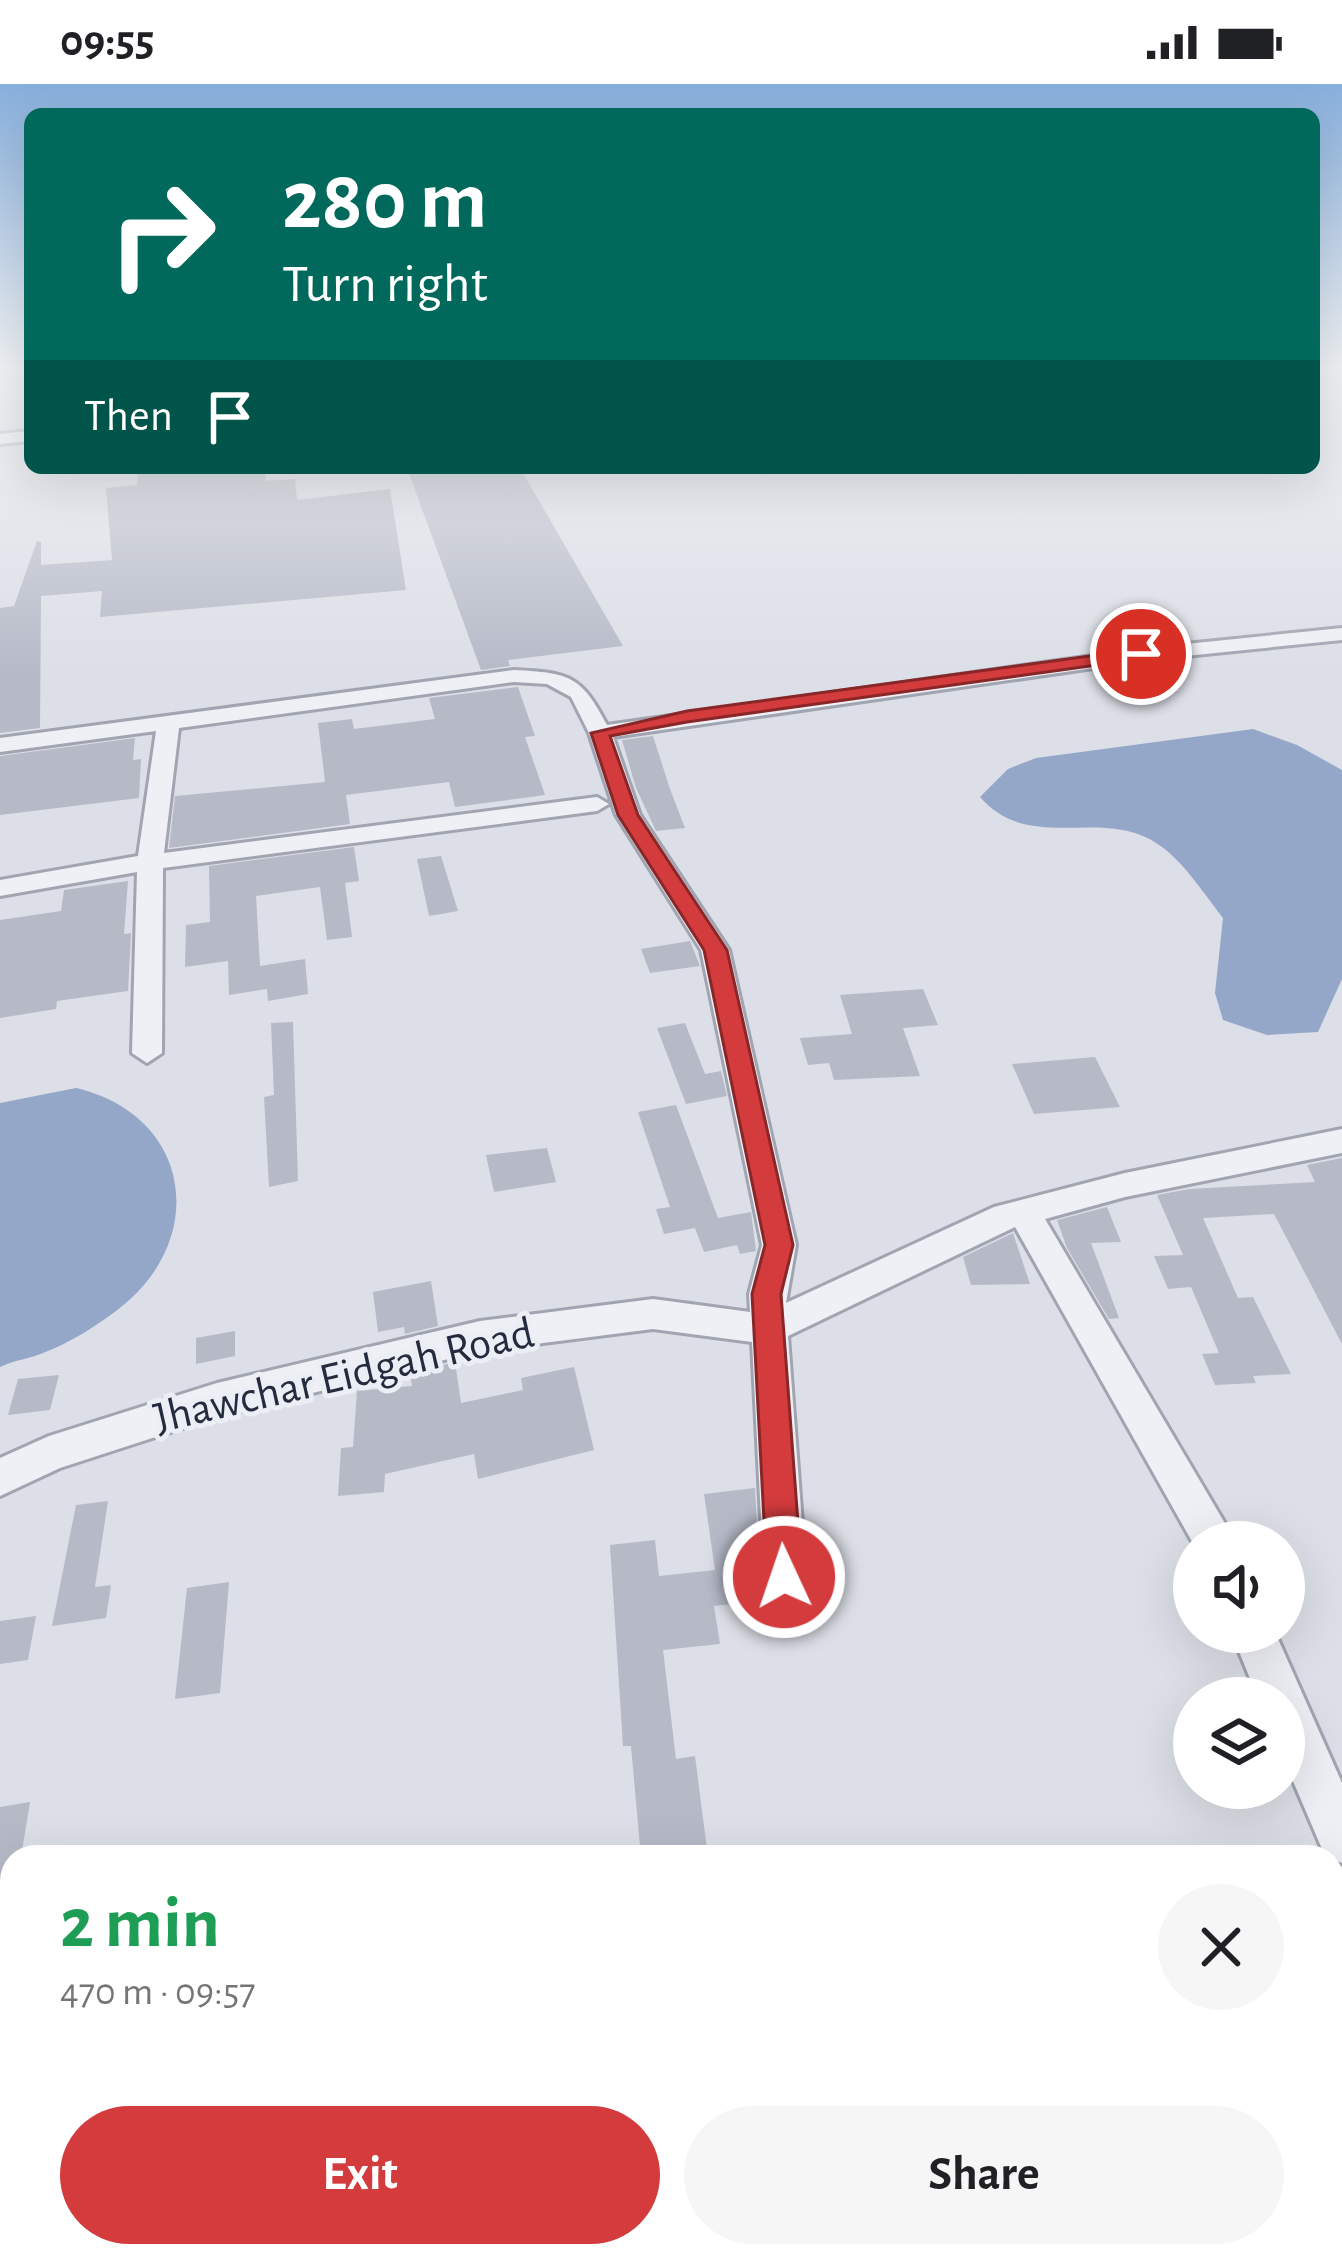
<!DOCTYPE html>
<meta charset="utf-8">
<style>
:root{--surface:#fff;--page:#f6f6f6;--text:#202124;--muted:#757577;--accent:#d33b3d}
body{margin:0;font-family:"Alegreya Sans",sans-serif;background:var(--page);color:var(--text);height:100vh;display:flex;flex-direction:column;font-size:45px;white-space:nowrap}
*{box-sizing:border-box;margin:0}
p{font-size:39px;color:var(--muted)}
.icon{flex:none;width:66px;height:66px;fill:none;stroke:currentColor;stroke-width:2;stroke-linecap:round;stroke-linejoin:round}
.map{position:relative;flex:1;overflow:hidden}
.panel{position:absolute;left:0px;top:1761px;width:1344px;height:423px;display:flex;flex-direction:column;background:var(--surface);border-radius:36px 36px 0 0;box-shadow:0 12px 48px #0002}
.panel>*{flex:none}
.hud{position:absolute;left:24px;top:24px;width:1296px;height:366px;border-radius:18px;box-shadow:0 12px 48px #0002;background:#00695c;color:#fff;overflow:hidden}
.tools{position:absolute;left:1173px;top:1437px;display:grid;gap:24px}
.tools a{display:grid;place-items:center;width:132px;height:132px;border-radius:50%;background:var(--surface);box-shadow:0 12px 48px #0002;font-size:60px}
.pin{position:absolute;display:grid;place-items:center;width:102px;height:102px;color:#fff;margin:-51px;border:6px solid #fff;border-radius:50%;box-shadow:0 3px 12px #0007}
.me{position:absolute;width:132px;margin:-66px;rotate:357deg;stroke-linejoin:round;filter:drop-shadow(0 0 9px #0008)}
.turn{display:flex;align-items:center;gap:42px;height:252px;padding:0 60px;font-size:54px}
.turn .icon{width:156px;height:156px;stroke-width:2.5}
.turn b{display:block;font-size:84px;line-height:102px}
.then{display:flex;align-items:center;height:114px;padding:0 60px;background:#0003;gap:24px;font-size:45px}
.round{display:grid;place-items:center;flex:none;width:126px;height:126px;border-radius:63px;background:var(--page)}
.summary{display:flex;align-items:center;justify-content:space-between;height:204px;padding:0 60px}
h1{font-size:72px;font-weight:600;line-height:90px;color:#1e9e55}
.cta{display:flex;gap:24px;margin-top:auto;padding:24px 60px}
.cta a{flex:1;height:138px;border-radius:72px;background:var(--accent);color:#fff;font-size:48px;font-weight:600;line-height:138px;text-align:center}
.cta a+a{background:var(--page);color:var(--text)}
.status{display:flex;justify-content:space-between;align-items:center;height:84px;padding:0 60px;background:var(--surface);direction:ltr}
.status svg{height:33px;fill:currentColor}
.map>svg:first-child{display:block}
</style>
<div class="status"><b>09:55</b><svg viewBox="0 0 49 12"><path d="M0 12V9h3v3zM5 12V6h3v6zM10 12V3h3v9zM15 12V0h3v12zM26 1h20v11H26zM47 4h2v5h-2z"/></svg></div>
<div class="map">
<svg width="1342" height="2183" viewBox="0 0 1342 2183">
<rect width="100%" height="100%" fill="#dcdfe7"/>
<g fill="#95a7c9">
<path d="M1253,645L1297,661L1342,686V895L1318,948L1267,951L1223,936L1215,909L1223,834C1205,811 1185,780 1162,763C1105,719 1031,772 980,713L1008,685L1036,674Z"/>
<path d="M76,1004C194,1032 209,1158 116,1227C95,1243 67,1260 43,1269C29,1275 14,1276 0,1283V1019Z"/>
<polygon points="1342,1971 1342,2183 149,2183 186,2172 1332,2172 1332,1972"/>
</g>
<g fill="#b6bac7">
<polygon points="195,384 265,384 266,397 295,395 297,416 390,405 406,506 100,533 102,507 41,512 40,644 0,649 0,524 14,522 37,457 41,458 41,481 112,476 106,404 137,401 138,389"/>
<polygon points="407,384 520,384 623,562 508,576 510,582 481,586"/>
<polygon points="518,603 535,652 525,653 545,711 455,723 449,698 346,711 350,740 169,764 175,712 325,698 318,639 352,635 354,645 435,635 429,614"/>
<polygon points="653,652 670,705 685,744 656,747 636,704 622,656"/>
<polygon points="135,654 133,676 141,675 139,714 0,731 0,672"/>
<polygon points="354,763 359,797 345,799 352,853 327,856 320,803 256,812 260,882 305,875 308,910 268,917 267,905 229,911 228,877 185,883 186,841 210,838 209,782"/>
<polygon points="441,772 458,827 429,832 417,775"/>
<polygon points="128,797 124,850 131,849 128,907 57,917 56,925 0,934 0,836 61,827 64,806"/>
<polygon points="690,857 700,882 650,889 641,865"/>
<polygon points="923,905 938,941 903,944 920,992 834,996 829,979 808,981 800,954 852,950 840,911"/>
<polygon points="293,938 298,1097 269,1103 264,1013 274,1011 271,939"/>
<polygon points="685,939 705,990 721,987 727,1012 686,1020 657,944"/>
<polygon points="1095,973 1120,1023 1034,1030 1012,980"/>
<polygon points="676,1021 718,1134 751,1128 756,1167 740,1170 737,1161 704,1168 695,1144 664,1150 656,1125 670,1123 638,1028"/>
<polygon points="547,1064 556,1098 494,1108 486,1071"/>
<polygon points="1342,1074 1342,1260 1274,1130 1203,1134 1238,1214 1253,1213 1291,1290 1253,1292 1256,1299 1215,1301 1202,1270 1219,1269 1191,1203 1168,1205 1154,1172 1183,1171 1157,1111 1189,1105 1315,1098 1307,1081"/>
<polygon points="1107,1123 1121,1158 1091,1159 1119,1234 1109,1235 1067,1164 1057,1136"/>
<polygon points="1013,1149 1030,1200 971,1201 963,1173"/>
<polygon points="431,1197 438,1242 405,1250 404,1243 378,1248 373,1208"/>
<polygon points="235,1247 235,1272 196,1280 196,1254"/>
<polygon points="455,1278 461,1319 523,1306 521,1294 574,1283 594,1366 478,1395 474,1370 385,1390 384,1408 338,1412 341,1364 353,1363 357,1307 412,1302 410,1289"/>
<polygon points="59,1291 50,1326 8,1331 18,1295"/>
<polygon points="755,1404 760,1493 766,1509 778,1515 714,1522 720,1560 663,1566 676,1675 695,1672 708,1773 641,1773 631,1662 623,1662 610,1461 655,1456 659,1492 715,1486 704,1410"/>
<polygon points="108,1417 95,1503 111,1501 106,1534 52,1542 76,1421"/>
<polygon points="229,1498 220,1609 175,1615 187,1504"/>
<polygon points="36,1532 28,1576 0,1580 0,1537"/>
<polygon points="30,1718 21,1773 12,1773 12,1817 0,1817 0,1723"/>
</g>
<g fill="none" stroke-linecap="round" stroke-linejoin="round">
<g stroke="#a1a5b1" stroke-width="6">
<g id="minor">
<polygon points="30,347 30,357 0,360 0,350"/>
<path d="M1342,544V556L1156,575L613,653L640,731L729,866L796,1161L786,1219L994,1123L1125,1089L1342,1045V1069L1125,1113L1045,1135L1236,1458L1194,1461L1015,1143L788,1252L806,1493L800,1507L785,1513L770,1507L764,1493L752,1258L653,1245L480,1267L217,1333L60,1384L0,1412V1374L49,1352L217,1299L480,1237L653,1215L750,1228L749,1210L762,1161L701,866L616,731L589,649L571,613L547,600L514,598L179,644L164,769L597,713L609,720L597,727L163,784L162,969L147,979L132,969L137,788L0,812V796L138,772L156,647L0,668V654L514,586C569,589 581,591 607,641L1156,563Z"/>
<polygon points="1231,1548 1275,1548 1342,1699 1342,1779 1325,1772 1284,1676 1284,1614 1258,1614"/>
</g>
</g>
<use href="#minor" fill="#eff0f5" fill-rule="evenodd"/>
</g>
<linearGradient id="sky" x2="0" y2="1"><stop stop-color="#87afdc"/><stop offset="0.48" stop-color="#eff1f4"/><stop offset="1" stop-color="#eff1f4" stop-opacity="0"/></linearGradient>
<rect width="1342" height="589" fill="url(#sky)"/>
<polygon fill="#d33b3d" stroke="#892628" stroke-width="3" points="1141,565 1149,570 1147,574 687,638 610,652 638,731 727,866 793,1161 781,1210 802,1493 797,1505 784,1510 772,1505 767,1493 752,1210 765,1161 704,866 618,731 591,649 687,627"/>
<g text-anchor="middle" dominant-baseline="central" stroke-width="10" stroke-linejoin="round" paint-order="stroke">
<g font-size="45" fill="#252b3e" stroke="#eceef5">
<text transform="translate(344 1292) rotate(-13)">Jhawchar Eidgah Road</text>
</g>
</g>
</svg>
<div class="tools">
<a><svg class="icon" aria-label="sound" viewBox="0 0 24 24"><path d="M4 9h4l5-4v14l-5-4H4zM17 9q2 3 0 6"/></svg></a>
<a><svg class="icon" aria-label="layers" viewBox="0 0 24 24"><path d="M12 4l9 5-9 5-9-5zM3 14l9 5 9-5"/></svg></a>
</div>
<div class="pin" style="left:1141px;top:570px;background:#d93025"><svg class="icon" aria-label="arrive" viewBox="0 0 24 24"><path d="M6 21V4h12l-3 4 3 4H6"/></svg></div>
<svg class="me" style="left:784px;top:1493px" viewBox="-20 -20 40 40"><circle r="17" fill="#d33b3d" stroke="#fff" stroke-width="3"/><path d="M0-11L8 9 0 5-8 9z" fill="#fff"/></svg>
<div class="hud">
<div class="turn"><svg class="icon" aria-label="right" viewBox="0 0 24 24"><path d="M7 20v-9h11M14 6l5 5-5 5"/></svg><div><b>280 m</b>Turn right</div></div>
<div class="then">Then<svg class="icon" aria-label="arrive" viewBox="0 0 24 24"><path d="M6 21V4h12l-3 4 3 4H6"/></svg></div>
</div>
<section class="panel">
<div class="summary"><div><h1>2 min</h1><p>470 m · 09:57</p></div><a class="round"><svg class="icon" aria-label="close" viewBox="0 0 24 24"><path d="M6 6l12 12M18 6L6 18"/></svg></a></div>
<div class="cta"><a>Exit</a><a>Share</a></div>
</section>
</div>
